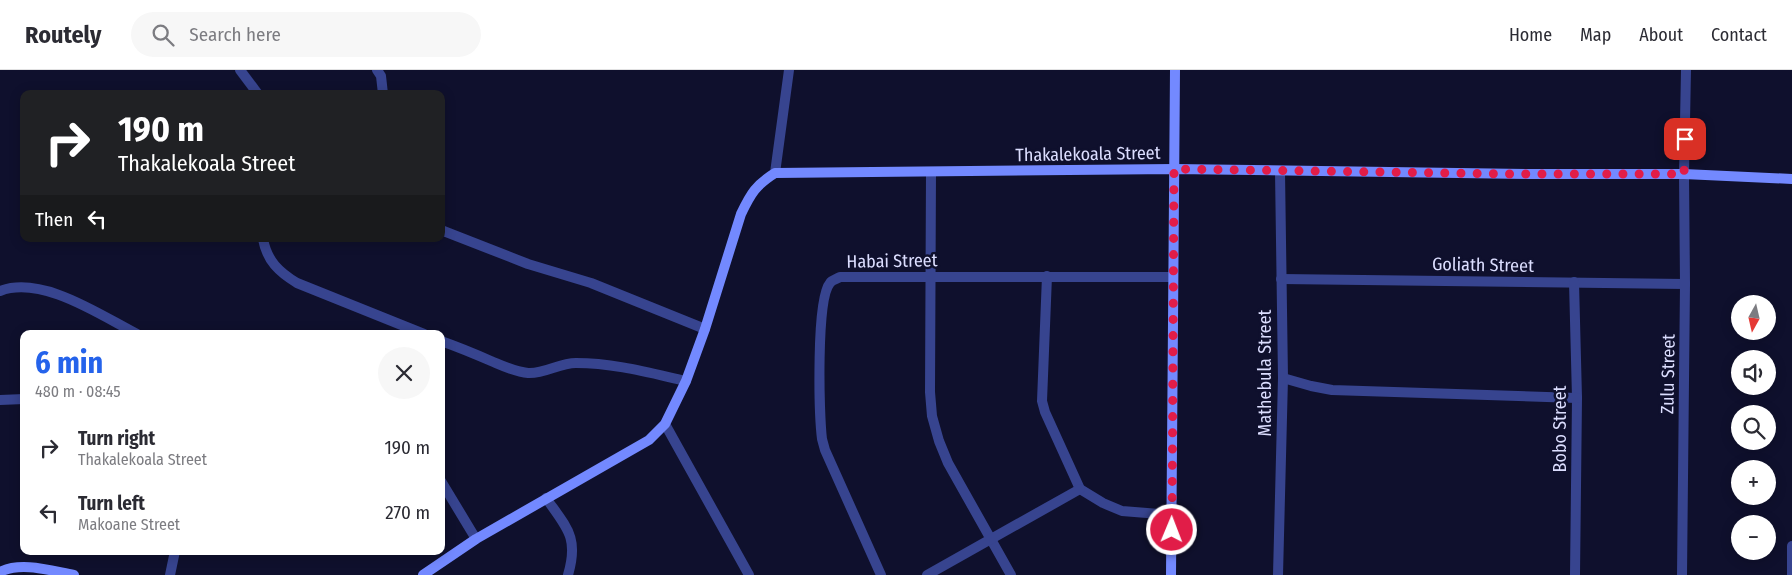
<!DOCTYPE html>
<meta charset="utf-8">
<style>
:root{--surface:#fff;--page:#f7f7f7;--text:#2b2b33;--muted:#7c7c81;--line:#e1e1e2;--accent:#2563eb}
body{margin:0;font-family:"Fira Sans Condensed",sans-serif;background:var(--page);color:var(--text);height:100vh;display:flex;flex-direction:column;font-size:19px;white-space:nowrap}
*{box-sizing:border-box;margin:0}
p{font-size:16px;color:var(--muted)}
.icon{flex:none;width:28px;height:28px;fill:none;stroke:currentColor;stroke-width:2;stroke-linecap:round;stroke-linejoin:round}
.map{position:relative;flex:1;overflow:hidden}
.drawer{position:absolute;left:20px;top:260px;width:425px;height:225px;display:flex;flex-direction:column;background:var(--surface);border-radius:10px;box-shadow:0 2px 12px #0003}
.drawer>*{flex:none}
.banner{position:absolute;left:20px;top:20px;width:425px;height:152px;border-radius:10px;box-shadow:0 2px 12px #0003;background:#202124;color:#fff;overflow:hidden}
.needle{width:32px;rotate:188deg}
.fabs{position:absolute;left:1731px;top:225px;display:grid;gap:10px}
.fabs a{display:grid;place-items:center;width:45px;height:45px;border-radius:50%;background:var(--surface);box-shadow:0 2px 12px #0003;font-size:25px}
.pin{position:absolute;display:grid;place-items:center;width:42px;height:42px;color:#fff;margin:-21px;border-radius:10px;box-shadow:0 2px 8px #0006}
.me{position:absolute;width:55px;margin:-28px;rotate:1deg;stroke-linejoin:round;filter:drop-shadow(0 0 4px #0008)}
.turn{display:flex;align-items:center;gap:18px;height:105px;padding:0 15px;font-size:22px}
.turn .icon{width:65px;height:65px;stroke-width:2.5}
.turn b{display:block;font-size:35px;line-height:42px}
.then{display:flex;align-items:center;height:48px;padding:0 15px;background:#0003;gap:10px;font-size:19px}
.round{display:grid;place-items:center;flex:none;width:52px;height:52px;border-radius:26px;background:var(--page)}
.headline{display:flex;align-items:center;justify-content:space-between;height:85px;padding:0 15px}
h1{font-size:30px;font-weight:700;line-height:38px;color:var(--accent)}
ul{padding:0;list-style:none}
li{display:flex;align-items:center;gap:15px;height:65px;padding:0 15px}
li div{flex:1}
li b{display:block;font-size:19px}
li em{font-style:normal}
header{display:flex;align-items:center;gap:30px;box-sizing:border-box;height:70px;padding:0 25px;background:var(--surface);border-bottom:1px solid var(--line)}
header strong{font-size:24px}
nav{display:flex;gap:28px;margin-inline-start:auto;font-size:18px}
.search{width:350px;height:45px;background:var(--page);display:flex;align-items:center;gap:12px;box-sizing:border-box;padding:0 18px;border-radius:28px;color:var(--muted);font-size:19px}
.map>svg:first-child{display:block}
</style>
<header>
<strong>Routely</strong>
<div class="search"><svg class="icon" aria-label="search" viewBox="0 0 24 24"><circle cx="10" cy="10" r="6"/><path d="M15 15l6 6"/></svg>Search here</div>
<nav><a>Home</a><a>Map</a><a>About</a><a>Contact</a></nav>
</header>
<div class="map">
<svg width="1792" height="505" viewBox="0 0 1792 505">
<rect width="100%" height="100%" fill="#0f102d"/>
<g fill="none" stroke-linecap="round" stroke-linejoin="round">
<g stroke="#37448f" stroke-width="10">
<polyline points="240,0 258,24"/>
<polyline points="377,0 381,6 383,24"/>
<polyline points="931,102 930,322 932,346 939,371 948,393 1011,505"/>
<polyline points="775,103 789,0"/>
<polyline points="441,160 528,194 591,213 705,259"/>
<path d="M263,169C267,191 279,202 297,213L424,264"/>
<polyline points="1047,206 1042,331 1045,342 1080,419 1103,433 1122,441 1172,445"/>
<polyline points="1281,209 1685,214"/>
<polyline points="1574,212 1577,328 1575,505"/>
<path d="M0,221C42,205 100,245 137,264"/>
<path d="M441,271C458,277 475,284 491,291C503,296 515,302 528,303C545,304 559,293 576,293C614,293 650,303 686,311"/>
<polyline points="1283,308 1311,316 1332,320 1577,328"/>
<polyline points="0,330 24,329"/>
<polyline points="665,354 749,505"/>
<polyline points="441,411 476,469"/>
<path d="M546,428C567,458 579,467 568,505"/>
<polyline points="170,505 175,481"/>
<path d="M881,505L825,380L822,369C819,344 816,229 830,213C832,210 837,209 840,207H1173"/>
<polyline points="927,505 1080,419"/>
<polyline points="1278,505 1283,308 1280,102"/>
<polyline points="1682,505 1685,214 1684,104 1686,0"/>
<polyline points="1792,505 1792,476"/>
</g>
<g stroke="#7389ff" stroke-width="10">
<path d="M0,502C21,491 52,501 74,505"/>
<path d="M423,505L476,469L649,370L665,354L686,311L705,259L741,144C751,123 756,115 775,103L1174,99L1531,104H1684L1792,109"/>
<polyline points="1171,505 1175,0"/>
</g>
</g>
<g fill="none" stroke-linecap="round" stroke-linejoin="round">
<polyline stroke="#e11d48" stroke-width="9" stroke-dasharray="0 16.2" points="1172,460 1174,99 1511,104 1684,104 1685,69"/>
</g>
<g text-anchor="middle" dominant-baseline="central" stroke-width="5" stroke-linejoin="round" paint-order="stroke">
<g font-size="18" fill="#dcdeff" stroke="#0f102d">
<text transform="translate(1088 84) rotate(-1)">Thakalekoala Street</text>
<text transform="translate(892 191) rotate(-1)">Habai Street</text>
<text transform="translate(1483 195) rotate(1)">Goliath Street</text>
<text transform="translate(1265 303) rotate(-90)">Mathebula Street</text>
<text transform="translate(1668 304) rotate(-89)">Zulu Street</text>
<text transform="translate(1560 359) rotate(-90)">Bobo Street</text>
</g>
</g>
</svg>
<div class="fabs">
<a><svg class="needle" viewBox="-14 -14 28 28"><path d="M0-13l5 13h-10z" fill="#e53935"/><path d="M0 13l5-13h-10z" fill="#7c7c81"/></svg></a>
<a><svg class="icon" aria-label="sound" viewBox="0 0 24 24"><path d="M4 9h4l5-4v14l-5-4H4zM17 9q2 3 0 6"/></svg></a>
<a><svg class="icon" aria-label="search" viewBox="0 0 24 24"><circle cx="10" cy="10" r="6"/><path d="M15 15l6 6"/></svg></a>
<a>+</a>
<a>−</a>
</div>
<div class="pin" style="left:1685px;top:69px;background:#d93025"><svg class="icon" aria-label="arrive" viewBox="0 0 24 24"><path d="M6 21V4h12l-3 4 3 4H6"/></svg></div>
<svg class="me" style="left:1172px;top:460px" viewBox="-20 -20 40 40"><circle r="17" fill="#e11d48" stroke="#fff" stroke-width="3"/><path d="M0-11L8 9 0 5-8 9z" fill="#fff"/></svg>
<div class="banner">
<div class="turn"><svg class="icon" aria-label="right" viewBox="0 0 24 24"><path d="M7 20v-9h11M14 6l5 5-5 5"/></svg><div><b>190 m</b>Thakalekoala Street</div></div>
<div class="then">Then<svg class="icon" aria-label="left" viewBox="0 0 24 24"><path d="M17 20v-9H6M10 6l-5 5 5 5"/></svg></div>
</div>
<section class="drawer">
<div class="headline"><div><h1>6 min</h1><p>480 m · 08:45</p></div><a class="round"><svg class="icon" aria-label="close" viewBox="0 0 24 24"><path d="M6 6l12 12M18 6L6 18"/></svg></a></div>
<ul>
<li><svg class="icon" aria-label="right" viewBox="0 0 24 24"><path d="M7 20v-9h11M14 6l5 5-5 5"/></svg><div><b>Turn right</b><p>Thakalekoala Street</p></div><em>190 m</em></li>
<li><svg class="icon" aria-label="left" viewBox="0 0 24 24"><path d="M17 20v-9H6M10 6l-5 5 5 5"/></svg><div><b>Turn left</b><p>Makoane Street</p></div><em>270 m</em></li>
</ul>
</section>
</div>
